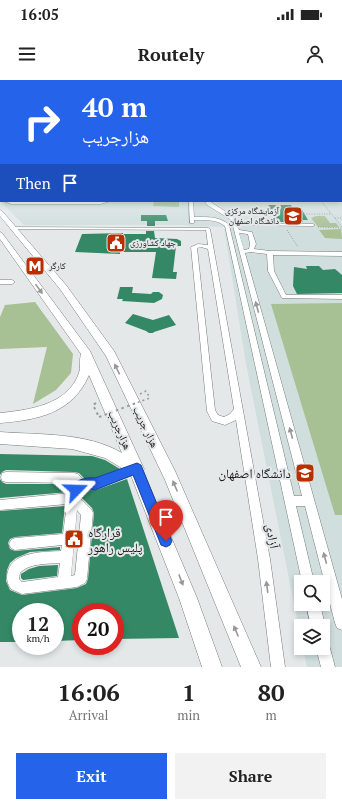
<!DOCTYPE html>
<meta charset="utf-8">
<style>
:root{--surface:#fff;--page:#f2f2f2;--text:#222;--muted:#767676;--accent:#2563eb}
body{margin:0;font-family:"PT Serif","Noto Naskh Arabic",serif;background:var(--page);color:var(--text);height:100vh;display:flex;flex-direction:column;font-size:15px;white-space:nowrap}
*{box-sizing:border-box;margin:0}
p{font-size:13px;color:var(--muted)}
.icon{flex:none;width:22px;height:22px;fill:none;stroke:currentColor;stroke-width:2;stroke-linecap:round;stroke-linejoin:round}
.map{position:relative;height:587px;overflow:hidden}
.sheet{display:flex;flex-direction:column;background:var(--surface);flex:1}
.sheet>*{flex:none}
.banner{position:absolute;left:0px;top:0px;width:342px;height:122px;box-shadow:0 2px 6px #0003;background:#2563eb;color:#fff;overflow:hidden}
.tools{position:absolute;left:294px;top:495px;display:grid;gap:8px}
.tools a{display:grid;place-items:center;width:36px;height:36px;border-radius:0px;background:var(--surface);box-shadow:0 2px 6px #0003;font-size:20px}
.speed{position:absolute;left:12px;top:523px;display:flex;gap:8px;font-size:20px;font-weight:700;text-align:center}
.speed>*{display:grid;place-content:center;width:52px;height:52px;border-radius:50%;background:var(--surface);box-shadow:0 2px 6px #0003;line-height:1}
.speed small{font-size:10px;font-weight:400}
.speed .limit{border:6px solid #d22;background:#fff;color:#111}
.pin{position:absolute;display:grid;place-items:center;width:34px;height:34px;color:#fff;margin:-41px -17px;border-radius:50% 50% 50% 0;rotate:-45deg;box-shadow:0 0 4px #0007}
.pin .icon{rotate:45deg}
.me{position:absolute;width:44px;margin:-22px;rotate:68deg;stroke-linejoin:round;filter:drop-shadow(0 0 3px #0008)}
.turn{display:flex;align-items:center;gap:14px;height:84px;padding:0 16px;font-size:18px}
.turn .icon{width:52px;height:52px;stroke-width:2.5}
.turn b{display:block;font-size:28px;line-height:34px}
.then{display:flex;align-items:center;height:38px;padding:0 16px;background:#0003;gap:8px;font-size:15px}
.eta{display:flex;justify-content:space-evenly;align-items:center;height:68px;text-align:center}
.eta b{font-size:24px;font-weight:600;line-height:28px}
.button{display:flex;gap:8px;margin-top:auto;padding:8px 16px}
.button a{flex:1;height:46px;border-radius:0px;background:var(--accent);color:#fff;font-size:16px;font-weight:600;line-height:46px;text-align:center}
.button a+a{background:var(--page);color:var(--text)}
.status{display:flex;justify-content:space-between;align-items:center;height:28px;padding:0 20px;background:var(--surface);direction:ltr}
.status svg{height:11px;fill:currentColor}
header{display:flex;justify-content:space-between;align-items:center;height:52px;padding:0 16px;background:var(--surface);font-size:18px;font-weight:600}
.map>svg:first-child{display:block}
</style>
<div class="status"><b>16:05</b><svg viewBox="0 0 49 12"><path d="M0 12V9h3v3zM5 12V6h3v6zM10 12V3h3v9zM15 12V0h3v12zM26 1h20v11H26zM47 4h2v5h-2z"/></svg></div>
<header><svg class="icon" aria-label="menu" viewBox="0 0 24 24"><path d="M4 6h16M4 12h16M4 18h16"/></svg>Routely<svg class="icon" aria-label="person" viewBox="0 0 24 24"><circle cx="12" cy="8" r="4"/><path d="M4 21q1-7 8-7t8 7"/></svg></header>
<div class="map">
<svg width="342" height="587" viewBox="0 0 342 587">
<rect width="100%" height="100%" fill="#e4e8e8"/>
<path fill="#d1dede" fill-rule="evenodd" d="M0,70L1,121H341L342,70V587H307L303,568H323V546H301V559L246,284L224,147L188,146V145H24L0,121ZM301,502H323V524H301Z"/>
<g fill="#a7c094">
<polygon points="154,121 179,121 179,127 153,126"/>
<polygon points="316,136 325,136 330,143 336,143 339,147 318,147 311,138"/>
<polygon points="341,149 342,159 325,158 319,150"/>
<polygon points="35,222 73,274 71,293 56,310 33,324 47,267 0,269 0,237 5,225"/>
<polygon points="342,223 342,435 335,435 271,224"/>
</g>
<g fill="#358866">
<polygon points="268,125 291,125 292,127 301,128 308,140 302,140 303,142 276,142"/>
<polygon points="141,135 166,135 168,141 155,141 155,146 147,146 147,141 141,141"/>
<polygon points="146,151 154,151 155,158 177,159 181,161 181,166 176,166 173,192 177,192 176,199 152,198 156,172 120,172 120,174 75,172 82,154 123,153 123,154 146,154"/>
<polygon points="306,186 319,186 323,190 335,189 342,195 342,213 297,214 293,206 294,187 307,189"/>
<polygon points="120,207 133,207 132,213 135,213 151,214 153,212 159,212 163,215 162,219 154,223 122,221 123,219 117,219"/>
<polygon points="133,234 153,240 169,235 176,245 154,252 153,253 149,253 146,251 125,243"/>
<polygon points="0,374 92,376 105,380 120,389 95,398 84,398 79,393 74,392 6,390 2,392 0,395"/>
<polygon points="0,399 2,402 6,404 71,404 72,406 69,412 0,418"/>
<polygon points="127,399 179,558 115,559 115,532 81,532 81,560 55,561 55,532 21,532 21,562 0,562 0,431 65,426 62,453 15,457 10,459 8,463 10,469 15,471 60,467 60,470 30,472 16,478 10,483 7,490 6,501 10,510 22,515 77,508 86,504 88,499 94,433 92,428 81,417 87,411 96,410"/>
<polygon points="58,485 57,496 23,500 21,498 21,494 29,489 39,486"/>
</g>
<g fill="none" stroke-linecap="round" stroke-linejoin="round">
<g stroke="#797c7c" stroke-width="1">
<g id="minor">
<rect x="0" y="85" width="1" height="2"/>
<rect x="0" y="96" width="1" height="2"/>
<rect x="341" y="104" width="1" height="2"/>
<rect x="0" y="105" width="1" height="2"/>
<rect x="0" y="112" width="1" height="3"/>
<polygon points="4,121 12,122 110,121 101,124 11,124"/>
<path d="M189,121H193L194,137C206,137 220,136 229,145L294,416H302L232,142L230,139L207,125L205,121H209L234,137L237,143L313,144L315,145L313,146L237,145L239,150L252,152L256,164L254,169L270,171L342,172V176L273,175L274,191L286,215H342V219L282,218L268,191L267,174L251,172L245,173L342,519V550L337,548L335,543L305,426H296L314,502H302L225,146C216,139 205,140 194,140V143H190ZM239,153L248,154L250,164L249,169L244,170Z"/>
<path d="M11,147L208,148L210,149L270,479L285,587H271L258,479L236,340L225,345L212,341L207,331L191,167L198,164L208,165L206,150L13,149H11ZM201,167L208,169L234,329L230,334L224,337L218,335L215,330L197,168Z"/>
<polygon points="0,200 12,200 15,202 12,204 0,204"/>
<path d="M137,384L141,386L142,389L141,392L95,409L86,410L79,417L91,429L93,433L87,499L85,503L77,507L22,514L11,509C7,503 6,498 8,491C14,471 45,472 61,471L62,465L15,470L11,468L9,464L11,460L15,458L63,454L67,424L0,430V420L70,413L74,406L72,403L6,402L2,401L1,397L2,393L6,392L74,393L78,394L83,400L95,399ZM77,430L81,435L75,495L71,496ZM60,483L58,497L22,502L19,499L20,493C29,483 47,484 60,483Z"/>
<polygon points="306,524 320,524 325,546 323,550 323,546 311,546"/>
<polygon points="323,559 328,561 335,587 321,587 316,568 323,568"/>
</g>
</g>
<g stroke="#797c7c" stroke-width="1">
<g id="major">
<polygon points="0,130 2,131 66,205 114,271 175,391 261,587 241,587 165,400 106,276 60,209 0,136"/>
<path d="M0,152L2,153L90,271L144,389L143,391L197,518L222,587H202L179,518L130,393L105,378L72,369L0,364V352C40,355 86,352 122,373L89,295C73,333 38,340 0,343V333C29,330 68,325 79,293C81,287 79,280 81,274L0,159Z"/>
</g>
</g>
<g stroke="#989b9b" stroke-width="1" stroke-dasharray="1 1.5" stroke-linecap="butt">
<polyline points="321,121 342,147"/>
<polyline points="304,134 330,134"/>
<polyline points="335,138 342,138"/>
<polyline points="318,147 342,148"/>
<polyline points="287,150 298,167"/>
</g>
<g stroke="#989b9b" stroke-width="1.5" stroke-dasharray="2 3" stroke-linecap="butt">
<polyline points="140,314 146,311 150,318"/>
<polyline points="94,324 97,323"/>
</g>
<polyline stroke="#989b9b" stroke-width="2" stroke-dasharray="2.5 3.5" stroke-linecap="butt" points="96,323 93,325 99,337"/>
<use href="#minor" fill="#fff" fill-rule="evenodd"/>
<use href="#major" fill="#fff" fill-rule="evenodd"/>
<polyline stroke="#989b9b" stroke-width="1.5" stroke-dasharray="2 3" stroke-linecap="butt" points="133,324 150,318"/>
<polyline stroke="#989b9b" stroke-width="2" stroke-dasharray="2.5 3.5" stroke-linecap="butt" points="99,337 136,323"/>
</g>
<defs><path id="oneway-solid" d="M-6-.8H1V-3.2L6.5 0L1 3.2V.8H-6Z"/></defs>
<g fill="#989898">
<use href="#oneway-solid" transform="translate(39 209) rotate(54)"/>
<use href="#oneway-solid" transform="translate(257 227) rotate(-105)"/>
<use href="#oneway-solid" transform="translate(117 289) rotate(-116)"/>
<use href="#oneway-solid" transform="translate(291 353) rotate(-105)"/>
<use href="#oneway-solid" transform="translate(175 406) rotate(-113)"/>
<use href="#oneway-solid" transform="translate(325 478) rotate(-105)"/>
<use href="#oneway-solid" transform="translate(181 500) rotate(69)"/>
<use href="#oneway-solid" transform="translate(267 507) rotate(-98)"/>
<use href="#oneway-solid" transform="translate(236 551) rotate(-113)"/>
</g>
<linearGradient id="sky" x2="0" y2="1"><stop stop-color="#7babe2"/><stop offset="0.46" stop-color="#f3f5f5"/><stop offset="1" stop-color="#f3f5f5" stop-opacity="0"/></linearGradient>
<rect width="342" height="152" fill="url(#sky)"/>
<path fill="#2563eb" stroke="#184099" d="M137,383L141,385L172,461L170,465L166,467L161,465L133,395L95,410H85L76,416L72,415L70,410C74,400 85,397 95,398Z"/>
<defs>
<g id="university-square" transform="scale(1)"><rect x="-9" y="-9" width="18" height="18" rx="4" fill="#b93000" stroke="#e4e8e8"/><path d="M0-5L7-2L0 1L-7-2ZM-4 1L0 2.5L4 1V4Q0 6-4 4Z" fill="#fff"/></g>
<g id="civic-square" transform="scale(1)"><rect x="-9" y="-9" width="18" height="18" rx="4" fill="#b93000" stroke="#e4e8e8"/><path d="M-.6-6.5H3V-4.5H.6V-3L4-1V1h2V6H-6V1h2V-1L-.6-3ZM-1.2 2.5V6h2.4V2.5Z" fill="#fff"/></g>
<g id="metro-square" transform="scale(1)"><rect x="-9" y="-9" width="18" height="18" rx="4" fill="#b93000" stroke="#e4e8e8"/><path d="M-5.5 5V-5H-3L0 0L3-5H5.5V5H3V-.5L0 4L-3-.5V5Z" fill="#fff"/></g>
</defs>
<g fill-rule="evenodd">
<use href="#university-square" x="293" y="136"/>
<use href="#civic-square" x="116" y="163"/>
<use href="#metro-square" x="35" y="186"/>
<use href="#university-square" x="305" y="393"/>
<use href="#civic-square" x="74" y="459"/>
</g>
<g text-anchor="middle" dominant-baseline="central" stroke-width="4" stroke-linejoin="round" paint-order="stroke">
<g font-size="9" fill="#191a1a" stroke="#e4e8e8" text-anchor="start">
<text x="279" y="131" text-anchor="end">آزمایشگاه مرکزی<tspan x="279" dy="10">دانشگاه اصفهان</tspan></text>
<text x="130" y="163">جهاد کشاورزی</text>
<text x="49" y="186">کارگر</text>
</g>
<g font-size="11" fill="#191a1a" stroke="#e4e8e8">
<text transform="translate(146 347) rotate(64)">هزار جریب</text>
<text transform="translate(120 350) rotate(66)">هزارجریب</text>
</g>
<g font-size="13" fill="#191a1a" stroke="#e4e8e8" text-anchor="end">
<text x="291" y="393">دانشگاه اصفهان</text>
<text x="88" y="452" text-anchor="start">قرارگاه<tspan x="88" dy="15">پلیس راهور</tspan></text>
</g>
<g font-size="13" fill="#191a1a" stroke="#e4e8e8">
<text transform="translate(273 456) rotate(80)">آزادی</text>
</g>
</g>
</svg>
<div class="tools">
<a><svg class="icon" aria-label="search" viewBox="0 0 24 24"><circle cx="10" cy="10" r="6"/><path d="M15 15l6 6"/></svg></a>
<a><svg class="icon" aria-label="layers" viewBox="0 0 24 24"><path d="M12 4l9 5-9 5-9-5zM3 14l9 5 9-5"/></svg></a>
</div>
<div class="speed"><div>12<small>km/h</small></div><div class="limit">20</div></div>
<div class="pin" style="left:166px;top:461px;background:#d93025"><svg class="icon" aria-label="arrive" viewBox="0 0 24 24"><path d="M6 21V4h12l-3 4 3 4H6"/></svg></div>
<svg class="me" style="left:76px;top:410px" viewBox="-20 -20 40 40"><path d="M0-17L14 15 0 8-14 15z" fill="#2563eb" stroke="#fff" stroke-width="4"/></svg>
<div class="banner">
<div class="turn"><svg class="icon" aria-label="right" viewBox="0 0 24 24"><path d="M7 20v-9h11M14 6l5 5-5 5"/></svg><div><b>40 m</b>هزارجریب</div></div>
<div class="then">Then<svg class="icon" aria-label="arrive" viewBox="0 0 24 24"><path d="M6 21V4h12l-3 4 3 4H6"/></svg></div>
</div>
</div>
<section class="sheet">
<div class="eta">
<div><b>16:06</b><p>Arrival</p></div>
<div><b>1</b><p>min</p></div>
<div><b>80</b><p>m</p></div>
</div>
<div class="button"><a>Exit</a><a>Share</a></div>
</section>
